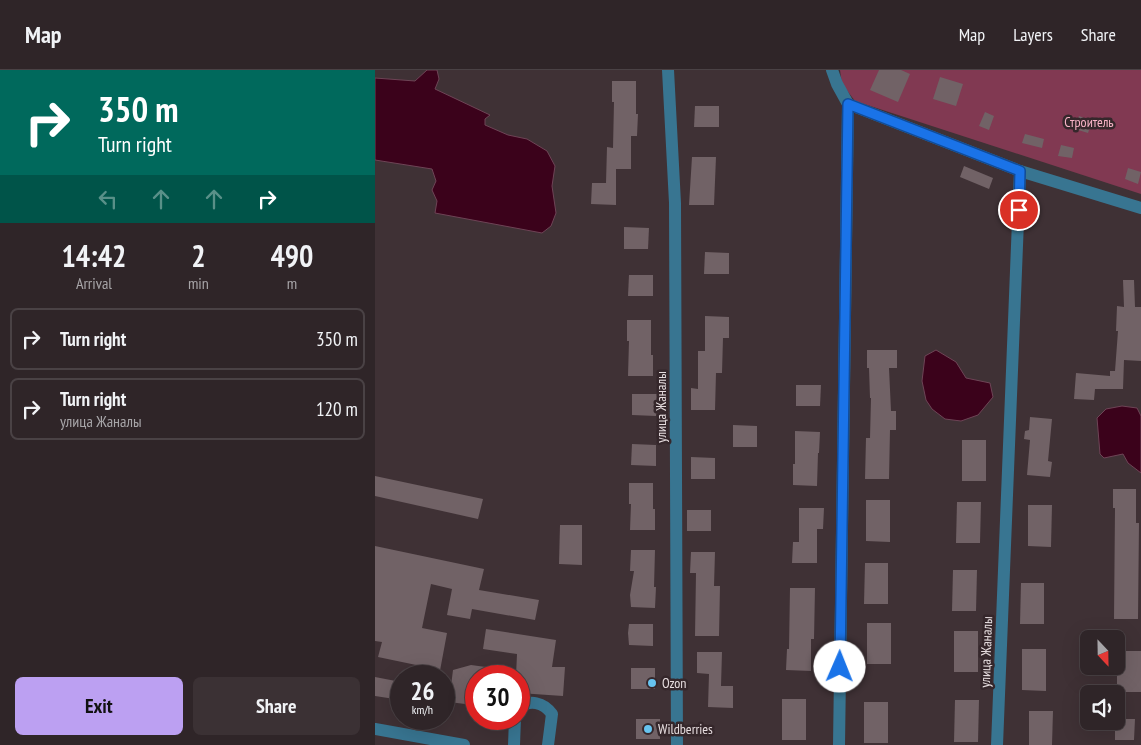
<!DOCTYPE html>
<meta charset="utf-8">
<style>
:root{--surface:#2f2528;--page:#3b3134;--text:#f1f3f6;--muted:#a7a5a8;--line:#4a4245;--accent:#bca0f2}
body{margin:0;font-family:"PT Sans Narrow",sans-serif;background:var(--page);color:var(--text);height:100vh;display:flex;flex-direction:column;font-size:19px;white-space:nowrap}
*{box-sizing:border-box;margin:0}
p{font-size:16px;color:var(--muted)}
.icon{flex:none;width:28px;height:28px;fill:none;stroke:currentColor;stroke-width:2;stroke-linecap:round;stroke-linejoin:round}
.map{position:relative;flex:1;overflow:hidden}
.sheet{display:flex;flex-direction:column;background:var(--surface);width:375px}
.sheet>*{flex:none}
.hud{background:#00695c;color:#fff;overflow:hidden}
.needle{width:32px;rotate:158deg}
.buttons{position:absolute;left:705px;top:560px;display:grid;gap:10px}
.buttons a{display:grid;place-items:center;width:45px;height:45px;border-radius:8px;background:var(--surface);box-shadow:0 5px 20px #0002,0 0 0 1px var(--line);font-size:25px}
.speed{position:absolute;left:15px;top:595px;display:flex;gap:10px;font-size:25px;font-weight:700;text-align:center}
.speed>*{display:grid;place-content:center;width:65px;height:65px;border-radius:50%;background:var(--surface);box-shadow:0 5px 20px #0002,0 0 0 1px var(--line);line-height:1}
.speed small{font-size:12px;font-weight:400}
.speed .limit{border:8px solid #d22;background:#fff;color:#111}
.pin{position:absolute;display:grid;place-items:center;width:42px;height:42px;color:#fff;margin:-21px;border:2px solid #fff;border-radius:50%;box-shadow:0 1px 5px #0007}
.me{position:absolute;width:55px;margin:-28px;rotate:1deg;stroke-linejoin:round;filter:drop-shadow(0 0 4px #0008)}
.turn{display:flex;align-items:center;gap:18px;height:105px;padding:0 15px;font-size:22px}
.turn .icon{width:65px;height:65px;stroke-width:2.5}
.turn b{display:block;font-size:35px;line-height:42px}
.lanes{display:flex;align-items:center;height:48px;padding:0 15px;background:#0003;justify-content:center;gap:25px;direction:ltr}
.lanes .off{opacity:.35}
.eta{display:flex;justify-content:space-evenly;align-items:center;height:85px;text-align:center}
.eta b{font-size:30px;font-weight:800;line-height:35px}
.cta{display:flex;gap:10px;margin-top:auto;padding:10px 15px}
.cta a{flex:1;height:58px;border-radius:8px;background:var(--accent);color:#111;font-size:20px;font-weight:800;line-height:58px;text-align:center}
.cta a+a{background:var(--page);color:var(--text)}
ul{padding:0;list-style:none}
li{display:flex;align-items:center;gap:15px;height:62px;margin:0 10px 8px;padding:0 5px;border:2px solid var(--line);border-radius:8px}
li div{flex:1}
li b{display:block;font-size:19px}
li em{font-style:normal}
header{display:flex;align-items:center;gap:30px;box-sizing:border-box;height:70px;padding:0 25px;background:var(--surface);border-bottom:1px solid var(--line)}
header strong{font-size:24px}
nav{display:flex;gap:28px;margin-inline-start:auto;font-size:18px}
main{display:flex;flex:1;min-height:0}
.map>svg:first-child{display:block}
</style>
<header>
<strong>Map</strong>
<nav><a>Map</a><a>Layers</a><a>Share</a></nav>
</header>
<main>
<section class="sheet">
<div class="hud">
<div class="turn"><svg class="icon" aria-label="right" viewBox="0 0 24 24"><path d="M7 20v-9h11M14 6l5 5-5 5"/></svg><div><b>350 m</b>Turn right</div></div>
<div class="lanes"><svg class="icon off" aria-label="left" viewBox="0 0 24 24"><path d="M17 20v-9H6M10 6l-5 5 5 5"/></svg><svg class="icon off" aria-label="ahead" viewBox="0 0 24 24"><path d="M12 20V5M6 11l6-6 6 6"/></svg><svg class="icon off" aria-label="ahead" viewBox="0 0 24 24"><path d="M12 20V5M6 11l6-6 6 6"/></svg><svg class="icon" aria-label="right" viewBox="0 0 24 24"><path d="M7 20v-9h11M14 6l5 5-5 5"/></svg></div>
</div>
<div class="eta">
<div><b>14:42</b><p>Arrival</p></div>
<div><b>2</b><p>min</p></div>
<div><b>490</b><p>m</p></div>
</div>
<ul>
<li><svg class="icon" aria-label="right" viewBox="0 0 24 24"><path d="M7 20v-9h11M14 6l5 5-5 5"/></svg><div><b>Turn right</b></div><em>350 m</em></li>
<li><svg class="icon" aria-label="right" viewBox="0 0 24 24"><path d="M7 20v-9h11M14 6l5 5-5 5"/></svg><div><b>Turn right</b><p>улица Жаналы</p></div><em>120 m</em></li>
</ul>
<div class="cta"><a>Exit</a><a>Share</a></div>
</section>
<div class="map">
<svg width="766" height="675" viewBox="0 0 766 675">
<rect width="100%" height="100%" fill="#3f3135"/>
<polygon fill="#813952" points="465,0 766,0 766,124 480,31 467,14"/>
<g fill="#3b021b" stroke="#6e4456">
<polygon points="52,0 62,0 64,9 60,19 115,45 110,49 110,55 133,65 152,69 172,81 180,96 177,116 181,143 176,156 167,163 60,143 62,131 57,120 61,111 57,99 0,90 0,8 40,11"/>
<polygon points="561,280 581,292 591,308 615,313 618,327 603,345 586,351 570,349 557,339 551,330 547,311 550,286"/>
<polygon points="747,336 762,338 766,346 766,403 753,393 748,384 729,388 725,384 722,348 731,339"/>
</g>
<g fill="#716266">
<polygon points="504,0 526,0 535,4 523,32 495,20"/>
<polygon points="565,7 588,14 581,36 558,29"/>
<polygon points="237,11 261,11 261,44 263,44 262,66 256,66 256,99 241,99 241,135 216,134 217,113 231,113 232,77 238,78 239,32 237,32"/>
<polygon points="320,36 344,36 344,57 319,57"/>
<polygon points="610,42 619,46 614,60 604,56"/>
<polygon points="704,46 717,51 713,63 700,59"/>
<polygon points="650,64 669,69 667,78 647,73"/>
<polygon points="686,75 699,78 697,88 683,86"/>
<polygon points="317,87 341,87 339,135 314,135"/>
<polygon points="589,96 618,108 614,119 585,107"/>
<polygon points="753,98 766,102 763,114 750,109"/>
<polygon points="249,157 274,158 273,179 249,179"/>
<polygon points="330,182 354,183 354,204 329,204"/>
<polygon points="254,205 278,205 278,226 253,226"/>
<polygon points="748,210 759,210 760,237 766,237 766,291 749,290 748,319 720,319 719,330 699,329 701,303 735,306 735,301 740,301 743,261 741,261 742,236 749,237"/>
<polygon points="330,246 354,247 354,268 348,268 347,303 341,303 340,340 316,340 316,318 323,319 323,281 330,281"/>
<polygon points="252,250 276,250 276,285 278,285 278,306 253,306 254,271 252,271"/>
<polygon points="492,280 522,280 522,298 514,298 516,341 521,341 521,360 515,360 514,409 490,409 491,368 495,368 496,328 495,328 494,298 492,298"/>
<polygon points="421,315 446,315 445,336 421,336"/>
<polygon points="257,324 282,324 281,346 257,345"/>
<polygon points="655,347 677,349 673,391 677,392 675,407 652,405 655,370 649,369 650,361 654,360"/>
<polygon points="358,355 382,356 382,377 358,377"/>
<polygon points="420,361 445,362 444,383 443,383 442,416 418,415 418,394 420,394"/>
<rect x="587" y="370" width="24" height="41"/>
<polygon points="257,374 281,375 281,396 256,395"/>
<polygon points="316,387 340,388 340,409 316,409"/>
<polygon points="0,406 108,429 103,449 0,426"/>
<polygon points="254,413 278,413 278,439 280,439 280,460 255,460 256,434 254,434"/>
<polygon points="738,419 761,419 761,453 764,453 763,549 739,549 740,438 738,438"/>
<polygon points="491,430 515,430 515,472 491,471"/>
<polygon points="582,432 606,432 605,473 581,473"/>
<polygon points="653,435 677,435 676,477 653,476"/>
<polygon points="424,438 449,438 448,459 442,459 442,493 417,493 418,472 424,472"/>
<rect x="312" y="440" width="24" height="21"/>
<polygon points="185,455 207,455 207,495 184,494"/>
<polygon points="0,476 109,499 104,520 164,530 160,550 97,539 95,549 72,545 77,519 56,514 47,558 72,563 64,606 45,606 46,596 3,587 7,572 0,571"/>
<polygon points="256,480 280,480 279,517 281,517 280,538 256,537 255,525 259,501 255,501"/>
<polygon points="316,482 340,482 339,516 345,516 344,566 320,566 321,503 315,503"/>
<polygon points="490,493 513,493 513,534 489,534"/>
<polygon points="578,500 602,500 601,541 577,541"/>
<polygon points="646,513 669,513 669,554 645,554"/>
<polygon points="415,518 440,518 439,569 436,569 436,601 411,600 412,579 414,579"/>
<rect x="492" y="553" width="24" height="41"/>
<polygon points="254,554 278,554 278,576 254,575 253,563"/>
<polygon points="111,559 181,570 177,597 190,597 188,626 144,623 144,606 141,606 142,584 108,579"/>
<rect x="579" y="561" width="24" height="41"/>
<polygon points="647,579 671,579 671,621 647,620"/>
<rect x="742" y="581" width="24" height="41"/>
<polygon points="322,582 347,582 346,616 358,616 358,638 333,637 334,604 322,603"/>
<polygon points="96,595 140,601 140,606 101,606 101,622 91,621 90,634 74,632 78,600"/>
<rect x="256" y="598" width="24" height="21"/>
<polygon points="0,607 26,612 26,630 0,626"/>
<rect x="407" y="629" width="24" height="41"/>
<polygon points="580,630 604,630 603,672 579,672"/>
<rect x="489" y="632" width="24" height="41"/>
<polygon points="654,641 678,641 677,675 654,675"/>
<rect x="261" y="649" width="24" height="20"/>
<polygon points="741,649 760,649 759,670 740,670 740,651 741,651"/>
</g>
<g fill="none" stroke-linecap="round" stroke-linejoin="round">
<g stroke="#387591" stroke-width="12">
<polyline points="293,0 300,133 302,675"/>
<polyline points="457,0 462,14 473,34 645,101 766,138"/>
<path d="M144,639C154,628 169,633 177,644L173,675"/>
<polyline points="0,659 89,675"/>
<polyline points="139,675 140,649"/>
<polyline points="464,675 473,34"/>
<polyline points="622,675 645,101"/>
</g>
</g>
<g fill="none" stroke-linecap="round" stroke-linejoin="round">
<g stroke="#114b97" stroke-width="12">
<polyline id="route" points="465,597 473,34 645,101 644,140"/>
</g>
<use href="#route" stroke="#1a73e8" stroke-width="9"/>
</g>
<g fill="#67c4f0" stroke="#35272b" stroke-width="2">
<circle cx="277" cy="613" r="5"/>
<circle cx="273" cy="659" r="5"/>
</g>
<g text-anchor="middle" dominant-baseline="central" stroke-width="5" stroke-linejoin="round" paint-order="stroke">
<g font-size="14" fill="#f8b3c6" stroke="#35272b">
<text x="714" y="52">Строитель</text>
</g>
<g font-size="14" fill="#e6dddf" stroke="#35272b">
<text transform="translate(286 337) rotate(-90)">улица Жаналы</text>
<text transform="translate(611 582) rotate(-88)">улица Жаналы</text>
</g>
<g font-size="14" fill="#e6dddf" stroke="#35272b" text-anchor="start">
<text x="287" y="613">Ozon</text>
<text x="283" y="659">Wildberries</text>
</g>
</g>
</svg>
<div class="buttons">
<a><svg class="needle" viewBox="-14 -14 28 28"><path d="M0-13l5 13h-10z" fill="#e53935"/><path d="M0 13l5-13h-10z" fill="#a7a5a8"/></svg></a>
<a><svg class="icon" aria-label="sound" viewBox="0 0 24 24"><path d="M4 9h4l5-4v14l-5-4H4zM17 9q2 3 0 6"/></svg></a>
</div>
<div class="speed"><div>26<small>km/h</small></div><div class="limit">30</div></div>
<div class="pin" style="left:644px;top:140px;background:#d93025"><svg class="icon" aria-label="arrive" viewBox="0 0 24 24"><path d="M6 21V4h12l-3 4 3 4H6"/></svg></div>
<svg class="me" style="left:465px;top:597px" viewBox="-20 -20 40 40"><circle r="19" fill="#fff"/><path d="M0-13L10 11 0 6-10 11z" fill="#1a73e8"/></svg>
</div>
</main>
